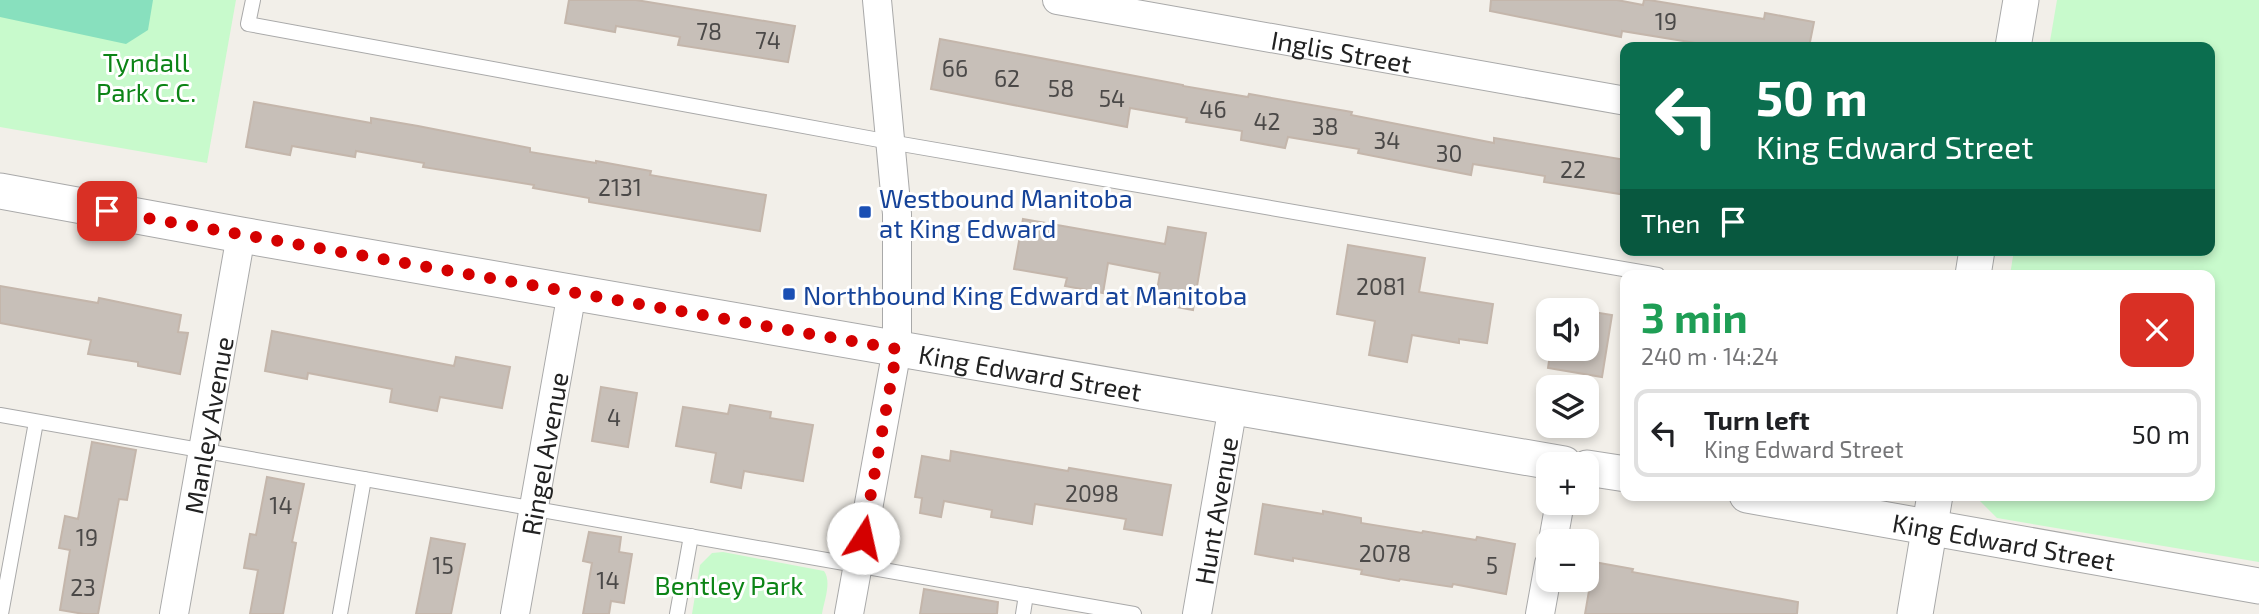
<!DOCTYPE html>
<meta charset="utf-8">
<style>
:root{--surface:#fff;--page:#f6f6f6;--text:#202124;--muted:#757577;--line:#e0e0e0}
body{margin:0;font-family:"Exo 2",sans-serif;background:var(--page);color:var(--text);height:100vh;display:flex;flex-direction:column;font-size:26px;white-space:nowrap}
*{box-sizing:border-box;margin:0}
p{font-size:23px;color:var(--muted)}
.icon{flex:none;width:38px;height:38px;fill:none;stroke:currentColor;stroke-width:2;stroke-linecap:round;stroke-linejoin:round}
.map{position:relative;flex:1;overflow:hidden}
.side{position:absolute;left:1620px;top:270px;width:595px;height:231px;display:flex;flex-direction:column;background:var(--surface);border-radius:14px;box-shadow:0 4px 10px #0003}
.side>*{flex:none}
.top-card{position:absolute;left:1620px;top:42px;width:595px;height:214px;border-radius:14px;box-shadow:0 4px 10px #0003;background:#0b6e4f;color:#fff;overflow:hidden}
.controls{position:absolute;left:1536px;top:298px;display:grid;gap:14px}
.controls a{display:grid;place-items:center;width:63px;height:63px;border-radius:14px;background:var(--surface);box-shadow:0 4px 10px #0003;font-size:35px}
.pin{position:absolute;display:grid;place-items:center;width:60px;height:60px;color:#fff;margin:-30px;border-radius:14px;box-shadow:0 4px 10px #0006}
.me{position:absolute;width:77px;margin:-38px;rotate:10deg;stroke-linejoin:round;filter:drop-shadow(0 0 5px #0008)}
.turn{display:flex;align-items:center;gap:24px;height:147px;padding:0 21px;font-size:32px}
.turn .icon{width:91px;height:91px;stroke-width:2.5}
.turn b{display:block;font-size:49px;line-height:60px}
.then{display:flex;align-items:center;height:66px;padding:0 21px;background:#0003;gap:14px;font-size:26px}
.round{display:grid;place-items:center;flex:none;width:74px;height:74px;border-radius:14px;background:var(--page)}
.headline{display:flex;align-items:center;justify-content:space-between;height:119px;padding:0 21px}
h1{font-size:42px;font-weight:700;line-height:52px;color:#1e9e55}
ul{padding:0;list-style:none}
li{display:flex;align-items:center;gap:21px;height:88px;margin:0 14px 10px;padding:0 7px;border:4px solid var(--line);border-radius:14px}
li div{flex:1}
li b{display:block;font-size:26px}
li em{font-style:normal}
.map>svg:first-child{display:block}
</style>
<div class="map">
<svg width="2259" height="614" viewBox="0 0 2259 614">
<rect width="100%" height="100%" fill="#f2efe9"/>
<g fill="#c8facc">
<polygon points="0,0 236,0 207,163 0,127"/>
<polygon points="2057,0 2259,0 2259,562 1997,518 1974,495 2210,495 2210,275 2010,275 2014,250 2210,250 2210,47 2049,47"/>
<path d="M723,552L824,571C832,582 824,601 822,614H692L700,565L712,553Z"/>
</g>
<polygon fill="#88e0be" points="0,0 153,0 148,30 126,44 0,17"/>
<g fill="#c7bfb8" stroke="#c4b6ab" stroke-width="2">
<polygon points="569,0 636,0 795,26 788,62 678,45 680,37 616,26 615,32 565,23"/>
<polygon points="1491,0 1617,0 1643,5 1644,0 1649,0 1764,19 1765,13 1814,22 1809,47 1720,47 1622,31 1621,37 1490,11"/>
<polygon points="940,39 1183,85 1183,86 1248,97 1249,94 1352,112 1351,115 1494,143 1494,138 1626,160 1626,195 1544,182 1545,176 1473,164 1471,175 1358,153 1359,149 1288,137 1285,148 1241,140 1242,131 1186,122 1187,118 1130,108 1127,127 931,89"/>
<polygon points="254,102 371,123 371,118 418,126 530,148 530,152 596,163 596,161 651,171 650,175 766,195 760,231 589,202 589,198 533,188 534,185 423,167 424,163 356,151 355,157 292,146 290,155 246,147"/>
<polygon points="1023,219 1165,244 1168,227 1206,233 1193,310 1155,303 1160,273 1108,263 1103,293 1065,286 1067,278 1014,269"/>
<polygon points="1348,245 1425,258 1419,292 1493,304 1487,343 1459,339 1459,343 1412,335 1407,362 1369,355 1375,321 1337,314"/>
<polygon points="0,286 98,303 99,298 181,315 178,332 188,333 180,374 138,366 138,362 88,354 91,340 0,323"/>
<polygon points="1587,311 1612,315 1602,377 1548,368 1551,348 1587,348"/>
<polygon points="272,331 454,366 456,357 510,367 502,408 440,397 437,411 390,402 392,389 308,373 307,379 265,371"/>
<polygon points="601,387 637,393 628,447 592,441"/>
<polygon points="730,405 771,412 770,418 813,425 803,481 744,471 741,488 711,482 716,453 676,446 683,407 728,414"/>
<polygon points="92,442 136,450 127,500 119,499 98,614 84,614 60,610 70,550 59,548 65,516 78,519"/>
<polygon points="951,451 1068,471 1069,468 1171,485 1162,535 1124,529 1126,519 1035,504 1032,524 991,517 992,510 944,501 941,517 920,513 922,498 915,497 922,456 950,461"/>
<polygon points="267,477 304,484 292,542 296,543 283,614 250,614 258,570 244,568 250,534 256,535"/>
<polygon points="1263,504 1323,514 1323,511 1361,518 1361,523 1422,533 1423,531 1476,540 1477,537 1515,544 1506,594 1453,584 1452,587 1400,579 1399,581 1361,574 1362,570 1293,558 1293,561 1255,554"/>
<polygon points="589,532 621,537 619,552 632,554 624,603 611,601 609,614 583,614 592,563 583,561"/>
<polygon points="431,538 465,544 451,614 416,614"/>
<polygon points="1594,562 1633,569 1632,572 1798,602 1797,614 1585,614"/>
<polygon points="924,589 998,602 997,614 920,614"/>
</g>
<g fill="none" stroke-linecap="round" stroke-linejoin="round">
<g stroke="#a9a9a9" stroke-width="16">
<g id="service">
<polyline points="253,0 248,24 890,142 1658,275"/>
<polyline points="0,415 1134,614"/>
<polyline points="1,614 36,422"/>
<polyline points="340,614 364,479"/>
<polyline points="677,614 691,536"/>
<polyline points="1023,614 1026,595"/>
</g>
</g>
<g stroke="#a9a9a9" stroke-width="30">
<g id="minor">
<path id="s1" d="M1057,0L1626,101"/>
<polyline points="1553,541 1560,502"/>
<path id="s2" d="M174,614L241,235"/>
<path id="s3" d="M515,614L572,292"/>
<polyline points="849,614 897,349 897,214 877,0"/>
<path id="s4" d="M1197,614L1233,406"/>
<polyline points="1540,614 1549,564"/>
</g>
</g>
<g stroke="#a9a9a9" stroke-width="37">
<g id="tertiary">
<polyline points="2013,47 2021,0"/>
<path id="s5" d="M0,191L241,235L1564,464"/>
<polyline points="1973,275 1977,250"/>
<polyline points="1587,468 1626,474"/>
<path id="s6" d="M1747,495L2259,586"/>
<polyline points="1915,614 1935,495"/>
</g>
</g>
<use href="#service" stroke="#fff" stroke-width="14"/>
<use href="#minor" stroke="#fff" stroke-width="28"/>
<use href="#tertiary" stroke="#fff" stroke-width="35"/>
</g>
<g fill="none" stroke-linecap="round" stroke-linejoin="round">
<polyline stroke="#d40000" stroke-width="12" stroke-dasharray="0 21.6" points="107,211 897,349 863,538"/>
</g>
<g fill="#1a4fb4" stroke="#fff" stroke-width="2.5">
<rect x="858" y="205" width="14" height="14" rx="3.5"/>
<rect x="782" y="287" width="14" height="14" rx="3.5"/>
</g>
<g text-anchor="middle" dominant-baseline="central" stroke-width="6" stroke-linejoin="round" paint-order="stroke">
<g font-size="23" fill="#4b4948">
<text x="1666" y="21">19</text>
<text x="709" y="31">78</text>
<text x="768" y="40">74</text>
<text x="955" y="68">66</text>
<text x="1007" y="78">62</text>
<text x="1061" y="88">58</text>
<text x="1112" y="98">54</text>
<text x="1213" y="109">46</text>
<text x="1267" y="121">42</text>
<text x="1325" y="126">38</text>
<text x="1387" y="140">34</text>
<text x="1449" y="153">30</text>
<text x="1573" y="169">22</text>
<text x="620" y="187">2131</text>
<text x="1381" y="286">2081</text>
<text x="614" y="417">4</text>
<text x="1092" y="493">2098</text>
<text x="281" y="505">14</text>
<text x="87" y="537">19</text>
<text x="1385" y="553">2078</text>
<text x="443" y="565">15</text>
<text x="1492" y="565">5</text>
<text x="608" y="580">14</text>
<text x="83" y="587">23</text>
</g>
<g font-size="26" fill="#222" stroke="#fff">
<text stroke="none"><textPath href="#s1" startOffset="289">Inglis Street</textPath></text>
<text stroke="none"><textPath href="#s5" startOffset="1046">King Edward Street</textPath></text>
<text stroke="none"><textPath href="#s2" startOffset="192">Manley Avenue</textPath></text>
<text stroke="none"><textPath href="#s3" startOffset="163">Ringel Avenue</textPath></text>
<text stroke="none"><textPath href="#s4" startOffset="105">Hunt Avenue</textPath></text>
<text stroke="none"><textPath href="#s6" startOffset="261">King Edward Street</textPath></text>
</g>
<g font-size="26" fill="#0c8416" stroke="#fff">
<text x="146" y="61">Tyndall<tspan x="146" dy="30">Park C.C.</tspan></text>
<text x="729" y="584">Bentley Park</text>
</g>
<g font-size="26" fill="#164399" stroke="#fff" text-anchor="start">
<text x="879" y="197">Westbound Manitoba<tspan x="879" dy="30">at King Edward</tspan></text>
<text x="803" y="294">Northbound King Edward at Manitoba</text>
</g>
</g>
</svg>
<div class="controls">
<a><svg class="icon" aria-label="sound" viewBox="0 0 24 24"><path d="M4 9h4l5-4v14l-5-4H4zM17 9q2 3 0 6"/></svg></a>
<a><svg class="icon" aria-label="layers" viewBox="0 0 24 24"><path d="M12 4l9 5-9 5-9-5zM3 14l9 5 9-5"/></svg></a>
<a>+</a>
<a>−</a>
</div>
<div class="pin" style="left:107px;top:211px;background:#d93025"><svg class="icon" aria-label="arrive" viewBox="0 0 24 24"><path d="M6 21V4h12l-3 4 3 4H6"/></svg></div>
<svg class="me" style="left:863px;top:538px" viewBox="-20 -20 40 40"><circle r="19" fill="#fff"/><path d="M0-13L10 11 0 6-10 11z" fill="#d40000"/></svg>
<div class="top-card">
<div class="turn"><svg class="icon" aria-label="left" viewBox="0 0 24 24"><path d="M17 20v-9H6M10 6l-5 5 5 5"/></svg><div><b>50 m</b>King Edward Street</div></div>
<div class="then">Then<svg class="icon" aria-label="arrive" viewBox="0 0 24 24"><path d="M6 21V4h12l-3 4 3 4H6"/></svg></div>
</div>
<section class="side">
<div class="headline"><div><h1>3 min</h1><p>240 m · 14:24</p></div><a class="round" style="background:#d93025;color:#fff"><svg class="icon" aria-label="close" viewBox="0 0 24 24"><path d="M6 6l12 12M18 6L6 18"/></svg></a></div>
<ul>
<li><svg class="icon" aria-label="left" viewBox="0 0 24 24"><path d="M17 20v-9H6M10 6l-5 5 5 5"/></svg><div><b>Turn left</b><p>King Edward Street</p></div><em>50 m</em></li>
</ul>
</section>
</div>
